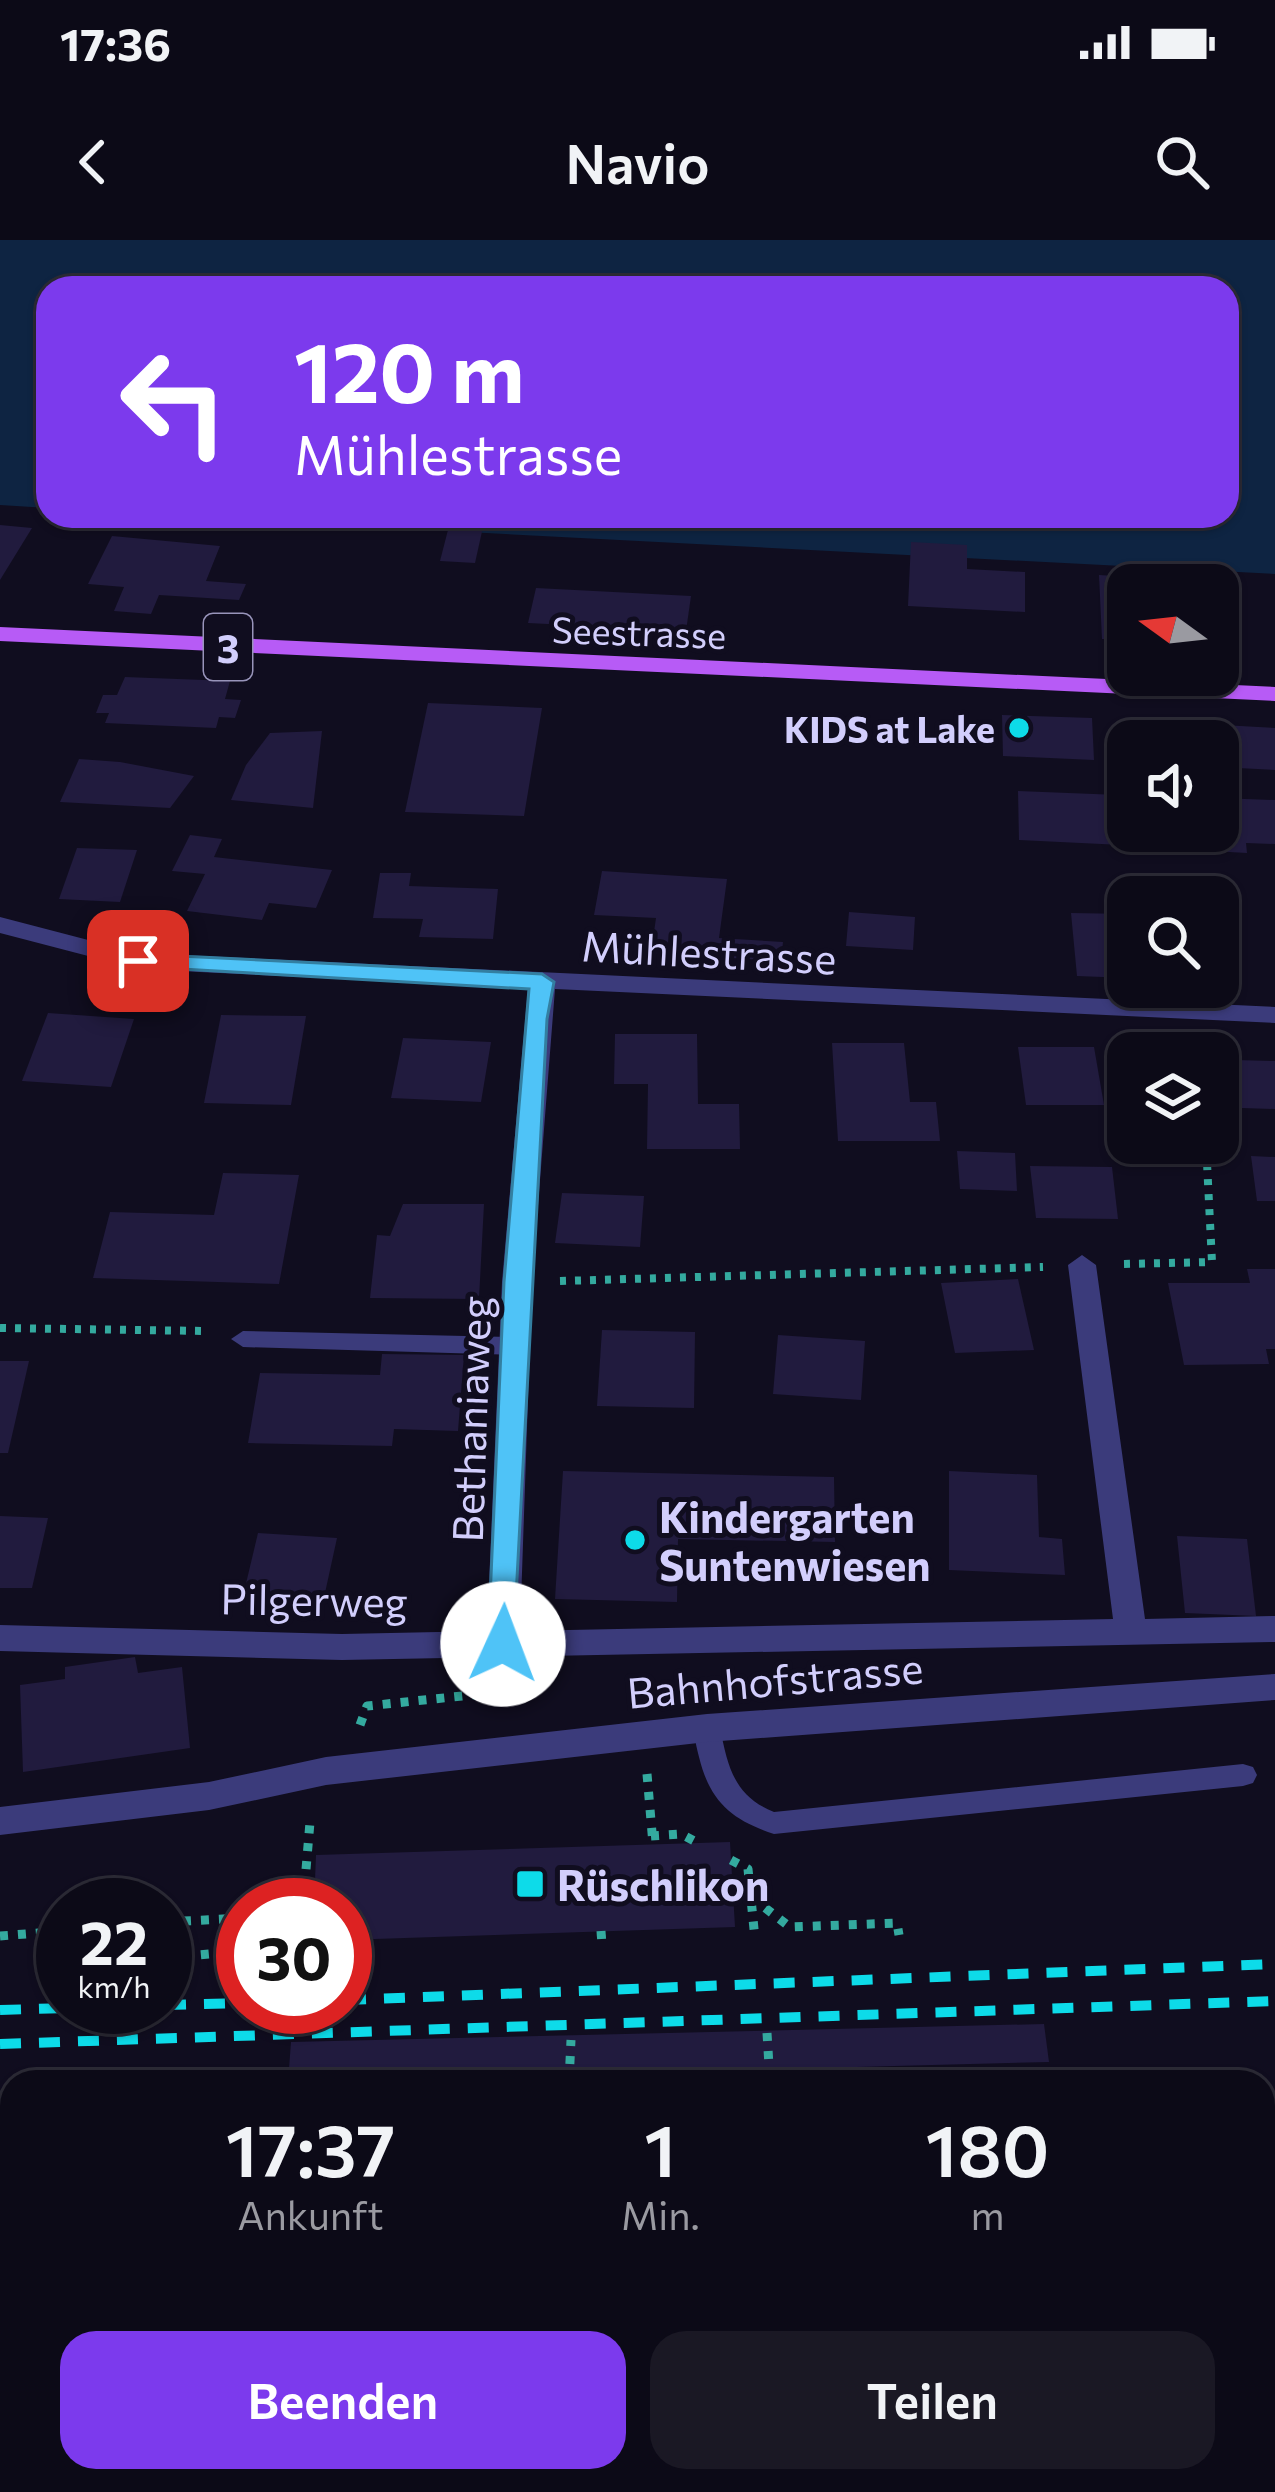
<!DOCTYPE html>
<html lang="de">
<meta charset="utf-8">
<style>
:root{--surface:#0c0a17;--page:#1a1824;--text:#f1f3f6;--muted:#9a9aa1;--line:#2c2b36;--accent:#7c3aed}
body{margin:0;font-family:Commissioner,sans-serif;background:var(--page);color:var(--text);height:100vh;display:flex;flex-direction:column;font-size:45px;white-space:nowrap}
*{box-sizing:border-box;margin:0}
p{font-size:39px;color:var(--muted)}
.icon{flex:none;width:66px;height:66px;fill:none;stroke:currentColor;stroke-width:2;stroke-linecap:round;stroke-linejoin:round}
.map{position:relative;flex:1;overflow:hidden}
.sheet{position:absolute;left:0px;top:1830px;width:1275px;height:423px;display:flex;flex-direction:column;background:var(--surface);border-radius:36px 36px 0 0;box-shadow:0 3px 9px #0004,0 0 0 3px var(--line)}
.sheet>*{flex:none}
.guide{position:absolute;left:36px;top:36px;width:1203px;height:252px;border-radius:36px;box-shadow:0 3px 9px #0004,0 0 0 3px var(--line);background:#7c3aed;color:#fff;overflow:hidden}
.needle{width:78px;rotate:285deg}
.fabs{position:absolute;left:1107px;top:324px;display:grid;gap:24px}
.fabs a{display:grid;place-items:center;width:132px;height:132px;border-radius:24px;background:var(--surface);box-shadow:0 3px 9px #0004,0 0 0 3px var(--line);font-size:60px}
.speed{position:absolute;left:36px;top:1638px;display:flex;gap:24px;font-size:60px;font-weight:700;text-align:center}
.speed>*{display:grid;place-content:center;width:156px;height:156px;border-radius:50%;background:var(--surface);box-shadow:0 3px 9px #0004,0 0 0 3px var(--line);line-height:1}
.speed small{font-size:30px;font-weight:400}
.speed .limit{border:18px solid #d22;background:#fff;color:#111}
.pin{position:absolute;display:grid;place-items:center;width:102px;height:102px;color:#fff;margin:-51px;border-radius:24px;box-shadow:0 6px 18px #0006}
.me{position:absolute;width:132px;margin:-66px;rotate:2deg;stroke-linejoin:round;filter:drop-shadow(0 0 9px #0008)}
.turn{display:flex;align-items:center;gap:42px;height:252px;padding:0 60px;font-size:54px}
.turn .icon{width:156px;height:156px;stroke-width:2.5}
.turn b{display:block;font-size:84px;line-height:102px}
.eta{display:flex;justify-content:space-evenly;align-items:center;height:204px;text-align:center}
.eta b{font-size:72px;font-weight:600;line-height:84px}
.action{display:flex;gap:24px;margin-top:auto;padding:24px 60px}
.action a{flex:1;height:138px;border-radius:36px;background:var(--accent);color:#fff;font-size:48px;font-weight:600;line-height:138px;text-align:center}
.action a+a{background:var(--page);color:var(--text)}
.status{display:flex;justify-content:space-between;align-items:center;height:84px;padding:0 60px;background:var(--surface);direction:ltr}
.status svg{height:33px;fill:currentColor}
header{display:flex;justify-content:space-between;align-items:center;height:156px;padding:0 60px;background:var(--surface);font-size:54px;font-weight:600}
.map>svg:first-child{display:block}
</style>
<div class="status"><b>17:36</b><svg viewBox="0 0 49 12"><path d="M0 12V9h3v3zM5 12V6h3v6zM10 12V3h3v9zM15 12V0h3v12zM26 1h20v11H26zM47 4h2v5h-2z"/></svg></div>
<header><svg class="icon" aria-label="back" viewBox="0 0 24 24"><path d="M15 5l-7 7 7 7"/></svg>Navio<svg class="icon" aria-label="search" viewBox="0 0 24 24"><circle cx="10" cy="10" r="6"/><path d="M15 15l6 6"/></svg></header>
<div class="map">
<svg width="1275" height="2252" viewBox="0 0 1275 2252">
<rect width="100%" height="100%" fill="#100d1f"/>
<polygon fill="#0e2442" points="0,0 1275,0 1275,334 156,276 1227,276 1227,48 48,48 48,268 0,265"/>
<g fill="#211b3e">
<polygon points="0,285 32,288 0,340"/>
<polygon points="449,286 483,287 475,323 440,321"/>
<polygon points="112,296 220,306 206,341 246,344 239,360 159,355 151,374 114,371 124,347 88,344"/>
<polygon points="911,302 967,305 967,329 1025,332 1025,372 908,366"/>
<polygon points="1099,335 1163,339 1163,345 1128,345 1128,400 1102,399"/>
<polygon points="536,348 691,356 686,391 528,383"/>
<polygon points="125,437 230,441 225,459 241,460 235,478 219,477 216,488 105,483 109,473 96,473 103,455 117,455"/>
<polygon points="428,463 542,468 524,576 405,572"/>
<polygon points="1002,475 1092,478 1094,520 1003,516"/>
<polygon points="1204,484 1275,488 1275,530 1218,527 1218,501 1197,501 1197,494 1205,495"/>
<polygon points="322,491 313,568 231,560 246,525 270,493"/>
<polygon points="79,519 120,522 194,536 170,568 60,562"/>
<polygon points="1018,551 1119,555 1122,605 1019,600"/>
<polygon points="1218,558 1275,560 1275,604 1246,603 1247,613 1193,610 1191,591 1218,591"/>
<polygon points="190,595 222,599 214,617 332,630 316,668 269,663 262,680 187,671 205,634 172,631"/>
<polygon points="77,608 137,610 120,662 59,659"/>
<polygon points="602,631 727,639 719,698 783,702 781,721 651,713 656,678 594,675"/>
<polygon points="380,633 411,633 409,646 498,649 493,699 419,697 423,679 373,678"/>
<polygon points="849,672 915,677 913,710 846,706"/>
<polygon points="1071,673 1128,674 1128,738 1077,736"/>
<polygon points="48,773 134,779 111,847 22,841"/>
<polygon points="221,775 306,776 291,865 204,863"/>
<polygon points="615,794 697,794 698,864 739,864 740,909 647,909 648,844 614,844"/>
<polygon points="403,798 491,802 481,862 391,858"/>
<polygon points="832,803 904,803 910,862 936,862 940,901 838,901"/>
<polygon points="1018,807 1094,807 1104,865 1026,865"/>
<polygon points="1235,820 1275,821 1275,869 1242,868"/>
<polygon points="957,911 1015,913 1017,951 960,949"/>
<polygon points="1251,916 1275,917 1275,961 1257,961"/>
<polygon points="1030,926 1112,927 1118,979 1036,978"/>
<polygon points="223,933 299,935 279,1044 93,1038 110,972 214,975"/>
<polygon points="562,953 644,956 640,1007 555,1003"/>
<polygon points="403,964 484,964 479,1059 370,1058 377,995 390,996"/>
<polygon points="1247,1029 1275,1029 1275,1109 1266,1109 1269,1124 1184,1125 1168,1043 1250,1043"/>
<polygon points="1018,1039 1034,1110 955,1113 941,1043"/>
<polygon points="602,1090 695,1092 694,1168 597,1166"/>
<polygon points="778,1095 865,1101 861,1160 773,1154"/>
<polygon points="382,1114 464,1115 458,1191 394,1189 392,1206 248,1203 260,1133 380,1135"/>
<polygon points="0,1121 29,1121 8,1213 0,1213"/>
<polygon points="563,1231 834,1237 835,1302 678,1299 677,1362 555,1359"/>
<polygon points="949,1231 1037,1235 1039,1297 1062,1299 1065,1335 949,1330"/>
<polygon points="0,1276 48,1278 32,1348 0,1348"/>
<polygon points="258,1293 337,1298 323,1362 243,1356"/>
<polygon points="1177,1296 1247,1299 1256,1376 1185,1373"/>
<polygon points="135,1417 138,1433 182,1427 190,1508 23,1532 20,1445 65,1439 65,1427"/>
<polygon points="730,1602 735,1687 345,1700 345,1665 314,1665 316,1615"/>
<polygon points="1044,1784 1049,1822 288,1842 291,1802"/>
<polygon points="1263,2084 1275,2084 1275,2159 1263,2111"/>
<polygon points="12,2110 12,2241 276,2241 276,2252 0,2252 0,2111"/>
<rect x="469" y="2241" width="170" height="11"/>
<polygon points="807,2241 968,2241 969,2252 808,2252"/>
</g>
<g fill="none" stroke-linecap="round" stroke-linejoin="round">
<g stroke="#34aa9f" stroke-width="8" stroke-dasharray="6 9" stroke-linecap="butt">
<polyline points="1124,1024 1212,1022 1206,903"/>
<polyline points="560,1041 1043,1027"/>
<polyline points="0,1088 207,1091"/>
</g>
<g stroke="#34aa9f" stroke-width="9" stroke-dasharray="8 10" stroke-linecap="butt">
<polyline points="360,1485 367,1466 529,1449"/>
<polyline points="647,1534 653,1604"/>
<polyline points="651,1596 681,1594 698,1603"/>
<polyline points="731,1620 748,1629 755,1699"/>
<polyline points="751,1657 790,1687 897,1683 899,1695"/>
<polyline points="303,1665 310,1582"/>
<polyline points="165,1682 243,1678"/>
<polyline points="601,1691 602,1705"/>
<polyline points="0,1696 63,1691"/>
<polyline points="165,1718 243,1711"/>
<polyline points="767,1793 770,1842"/>
<polyline points="569,1842 571,1800"/>
<polyline points="0,1868 12,1867"/>
</g>
<g fill="#3b3b7b" fill-rule="evenodd">
<polygon points="243,1091 515,1097 527,1106 515,1115 243,1107 231,1099"/>
<path d="M707,1477L716,1480L720,1488C728,1527 734,1556 774,1572L1243,1524L1253,1527L1257,1535L1253,1543L1243,1546L774,1594C732,1580 710,1562 699,1517C696,1504 692,1493 698,1480Z"/>
<polygon points="1275,2001 1275,2029 1263,2030 1263,2002"/>
</g>
<g fill="#3b3b7b" fill-rule="evenodd">
<polygon points="0,677 138,713 1275,767 1275,783 555,749 532,1042 520,1391 1113,1379 1068,1025 1082,1015 1096,1025 1145,1379 1275,1376 1275,1402 342,1420 0,1411 0,1385 342,1394 487,1391 502,1042 528,748 138,729 0,693"/>
<polygon points="12,2009 12,2045 0,2046 0,2010"/>
<polygon points="1153,2241 1195,2241 1198,2252 1156,2252"/>
</g>
<polygon fill="#3b3b7b" fill-rule="evenodd" points="1275,1434 1275,1460 707,1502 326,1545 209,1570 0,1595 0,1567 209,1542 326,1517 707,1474"/>
<polygon fill="#b75bf6" fill-rule="evenodd" points="0,387 1275,447 1275,461 0,401"/>
<g stroke="#0ddbe9" stroke-width="10" stroke-dasharray="21 18" stroke-linecap="butt">
<polyline points="345,1760 1275,1724"/>
<polyline points="165,1765 243,1763"/>
<polyline points="0,1770 101,1767"/>
<polyline points="0,1804 1275,1761"/>
</g>
</g>
<polygon fill="#4fc3f7" stroke="#337fa1" stroke-width="3" points="138,714 542,734 554,742 547,779 513,1413 503,1416 488,1404 504,1042 529,749 129,726 126,721"/>
<g fill="#0ddbe9" stroke="#100d1f" stroke-width="4.5">
<circle cx="1019" cy="488" r="12"/>
<circle cx="635" cy="1300" r="12"/>
<rect x="515" y="1629" width="30" height="30" rx="6"/>
</g>
<g text-anchor="middle" dominant-baseline="central" stroke-width="10" stroke-linejoin="round" paint-order="stroke">
<g font-size="36" fill="#d2cefc" stroke="#100d1f">
<text transform="translate(639 391) rotate(2)">Seestrasse</text>
</g>
<g font-size="36" font-weight="bold" fill="#d2cefc" stroke="#100d1f" text-anchor="end">
<text x="995" y="488">KIDS at Lake</text>
</g>
<rect fill="#100d1f" stroke="#9894ba" stroke-width="3" x="204" y="374" width="48" height="66" rx="9"/>
<g font-size="39" font-weight="bold" fill="#d2cefc">
<text x="228" y="407">3</text>
</g>
<g font-size="42" fill="#d2cefc" stroke="#100d1f">
<text transform="translate(709 711) rotate(3)">Mühlestrasse</text>
<text transform="translate(470 1179) rotate(-88)">Bethaniaweg</text>
<text transform="translate(314 1359) rotate(1)">Pilgerweg</text>
<text transform="translate(775 1439) rotate(-5)">Bahnhofstrasse</text>
</g>
<g font-size="42" font-weight="bold" fill="#d2cefc" stroke="#100d1f" text-anchor="start">
<text x="659" y="1276">Kindergarten<tspan x="659" dy="48">Suntenwiesen</tspan></text>
<text x="557" y="1644">Rüschlikon</text>
</g>
</g>
</svg>
<div class="fabs">
<a><svg class="needle" viewBox="-14 -14 28 28"><path d="M0-13l5 13h-10z" fill="#e53935"/><path d="M0 13l5-13h-10z" fill="#9a9aa1"/></svg></a>
<a><svg class="icon" aria-label="sound" viewBox="0 0 24 24"><path d="M4 9h4l5-4v14l-5-4H4zM17 9q2 3 0 6"/></svg></a>
<a><svg class="icon" aria-label="search" viewBox="0 0 24 24"><circle cx="10" cy="10" r="6"/><path d="M15 15l6 6"/></svg></a>
<a><svg class="icon" aria-label="layers" viewBox="0 0 24 24"><path d="M12 4l9 5-9 5-9-5zM3 14l9 5 9-5"/></svg></a>
</div>
<div class="speed"><div>22<small>km/h</small></div><div class="limit">30</div></div>
<div class="pin" style="left:138px;top:721px;background:#d93025"><svg class="icon" aria-label="arrive" viewBox="0 0 24 24"><path d="M6 21V4h12l-3 4 3 4H6"/></svg></div>
<svg class="me" style="left:503px;top:1404px" viewBox="-20 -20 40 40"><circle r="19" fill="#fff"/><path d="M0-13L10 11 0 6-10 11z" fill="#4fc3f7"/></svg>
<div class="guide">
<div class="turn"><svg class="icon" aria-label="left" viewBox="0 0 24 24"><path d="M17 20v-9H6M10 6l-5 5 5 5"/></svg><div><b>120 m</b>Mühlestrasse</div></div>
</div>
<section class="sheet">
<div class="eta">
<div><b>17:37</b><p>Ankunft</p></div>
<div><b>1</b><p>Min.</p></div>
<div><b>180</b><p>m</p></div>
</div>
<div class="action"><a>Beenden</a><a>Teilen</a></div>
</section>
</div>
